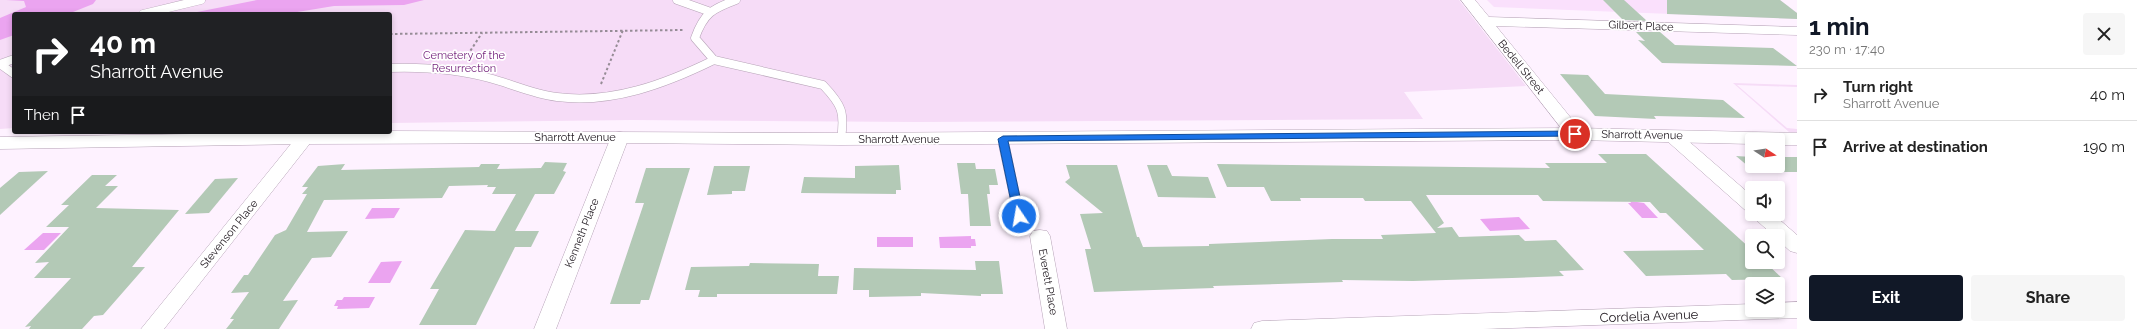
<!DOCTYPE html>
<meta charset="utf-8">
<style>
:root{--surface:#fff;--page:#f6f6f6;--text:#222;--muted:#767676;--line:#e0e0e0;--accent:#111827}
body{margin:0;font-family:Raleway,sans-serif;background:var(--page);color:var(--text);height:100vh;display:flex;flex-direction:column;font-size:15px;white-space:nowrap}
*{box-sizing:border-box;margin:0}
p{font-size:13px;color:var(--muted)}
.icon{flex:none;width:22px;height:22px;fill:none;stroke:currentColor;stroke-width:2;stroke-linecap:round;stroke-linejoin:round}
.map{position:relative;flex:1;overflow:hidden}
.panel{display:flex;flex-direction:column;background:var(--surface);width:340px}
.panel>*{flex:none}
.top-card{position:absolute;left:12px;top:12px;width:380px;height:122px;border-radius:4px;box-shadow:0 2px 6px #0003;background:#202124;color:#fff;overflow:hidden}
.needle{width:26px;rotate:102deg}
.tools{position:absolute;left:1745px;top:133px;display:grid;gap:8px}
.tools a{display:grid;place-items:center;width:40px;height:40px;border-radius:4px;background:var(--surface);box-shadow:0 2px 6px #0003;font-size:20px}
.pin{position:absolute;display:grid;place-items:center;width:34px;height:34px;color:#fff;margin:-17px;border:2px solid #fff;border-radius:50%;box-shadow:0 1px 4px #0007}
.me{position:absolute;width:44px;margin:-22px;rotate:348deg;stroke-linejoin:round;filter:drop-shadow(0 0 3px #0008)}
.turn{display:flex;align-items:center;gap:14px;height:84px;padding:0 12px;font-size:18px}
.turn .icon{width:52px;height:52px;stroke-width:2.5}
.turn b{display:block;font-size:28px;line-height:34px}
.then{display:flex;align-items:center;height:38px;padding:0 12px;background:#0003;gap:8px;font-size:15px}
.round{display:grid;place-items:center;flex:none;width:42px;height:42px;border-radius:4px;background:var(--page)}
.overview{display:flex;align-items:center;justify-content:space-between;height:68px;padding:0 12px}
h1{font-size:24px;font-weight:700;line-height:30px;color:var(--accent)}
.action{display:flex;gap:8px;margin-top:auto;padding:8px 12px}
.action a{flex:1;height:46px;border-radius:4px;background:var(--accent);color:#fff;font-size:16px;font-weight:700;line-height:46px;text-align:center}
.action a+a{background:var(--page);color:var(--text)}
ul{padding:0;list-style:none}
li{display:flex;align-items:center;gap:12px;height:52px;padding:0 12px;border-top:1px solid var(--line)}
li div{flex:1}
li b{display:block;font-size:15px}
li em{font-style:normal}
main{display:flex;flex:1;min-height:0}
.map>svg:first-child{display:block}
</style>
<main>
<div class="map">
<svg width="1797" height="329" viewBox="0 0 1797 329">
<rect width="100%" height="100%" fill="#fef2ff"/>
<polygon fill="#fae0fc" points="1487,0 1780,0 1797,13 1797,19 1494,7"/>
<g fill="#f6dcf7">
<polygon points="0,0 1459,0 1526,86 1404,92 1423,119 917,122 632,120 390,123 390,14 14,14 14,128 0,129"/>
<polygon points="1733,83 1797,85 1797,87 1737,85 1787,128 1797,129 1797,132 1789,132"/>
</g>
<g fill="#eba4f0">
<polygon points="6,0 96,0 93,4 68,14 14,14 14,35 0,40 0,18 26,7 24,1"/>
<polygon points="257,0 424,0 404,5 334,6 285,14 187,14"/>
<polygon points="1630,201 1644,203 1658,218 1642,218 1628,203 1631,203"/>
<polygon points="372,208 400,208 394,218 365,219"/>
<polygon points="1519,217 1530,229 1490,231 1480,219"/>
<polygon points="43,233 61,233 44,250 24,250"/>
<polygon points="971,236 971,239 975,239 976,246 971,246 971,248 940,248 939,237"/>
<rect x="877" y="237" width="36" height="10"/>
<polygon points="402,261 390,283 368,283 381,262"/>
<polygon points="344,297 375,297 369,308 337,309 338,306 334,306 337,300 342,300"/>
</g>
<g fill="#b3c9b6">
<polygon points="1603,0 1624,0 1647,21 1623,20"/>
<polygon points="1667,0 1780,0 1797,13 1797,19 1667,14"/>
<polygon points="1636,32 1660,32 1675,45 1773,48 1797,66 1662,63 1638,40 1645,41"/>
<polygon points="1560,74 1588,75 1605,94 1723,100 1745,118 1654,116 1656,119 1595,116"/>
<polygon points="1598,154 1646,154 1752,250 1752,262 1765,262 1783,279 1732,280 1726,274 1646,276 1623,251 1704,250 1666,213 1660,213 1650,202 1543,201 1538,195 1426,195 1444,223 1437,228 1452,227 1459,237 1519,235 1525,241 1556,240 1584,270 1559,271 1564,276 1512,278 1413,281 1342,280 1343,282 1213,286 1214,288 1094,292 1085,249 1091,249 1080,214 1103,213 1065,182 1070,178 1066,165 1117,165 1137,237 1139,237 1143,247 1209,246 1209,244 1332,239 1383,239 1381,235 1436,233 1411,201 1365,201 1363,198 1300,198 1301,201 1271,201 1264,187 1227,187 1217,164 1550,168 1545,163 1607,163"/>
<polygon points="1736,156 1752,157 1752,166 1778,166 1778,157 1797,157 1797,172 1755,172"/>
<polygon points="545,162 567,163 563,171 566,172 554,194 535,194 515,231 539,231 531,247 515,247 476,325 419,325 439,289 430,289 465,230 495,231 516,194 492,194 496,187 487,187 488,185 449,186 442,198 324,200 307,232 348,231 331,257 312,258 283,301 298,300 279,329 226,329 234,319 230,319 249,292 231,293 244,275 248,275 275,235 286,230 307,194 302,194 308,187 302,187 318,166 345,164 341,170 479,167 481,164 500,164 497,169 541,168"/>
<polygon points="957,163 975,163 976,169 995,169 998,185 989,185 990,194 987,194 991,226 970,226 968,194 961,194"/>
<polygon points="899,165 901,190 896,190 896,194 801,193 804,177 855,178 855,166"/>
<polygon points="1147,165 1167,165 1172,176 1208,177 1216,198 1158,197"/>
<polygon points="714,166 750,166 745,191 732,191 732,194 707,195"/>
<polygon points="646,168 690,168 649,300 641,300 640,304 610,304 644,203 635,203"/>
<polygon points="48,171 0,215 0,188 19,172"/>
<polygon points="92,175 117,175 105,186 118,186 96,208 179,210 132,267 145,267 103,315 94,316 82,329 29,329 31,326 25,327 71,278 34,278 49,262 35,263 69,227 46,227 69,205 61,205"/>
<polygon points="238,178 209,213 185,214 215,179"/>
<polygon points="975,261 999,261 1003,294 981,294 981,296 921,293 921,296 869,297 869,290 853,290 854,268 976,270"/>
<polygon points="750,263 819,264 818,276 839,276 837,294 717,294 717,297 698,297 700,290 685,290 691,267 749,266"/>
</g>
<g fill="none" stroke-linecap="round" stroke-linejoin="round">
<g stroke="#b6a3b7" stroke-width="9">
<g id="lane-far1">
<polyline points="677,0 708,11"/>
<path d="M736,0C712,9 704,13 695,38L714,60L823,85C842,105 845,112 841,139"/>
<polyline points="143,14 201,0"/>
<polyline points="0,64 14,74"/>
<polyline points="0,64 14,59"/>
<path d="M390,68C424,67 457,69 489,78C512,84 533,94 557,97C612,104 665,84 714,60"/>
<polyline points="1003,139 1004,146"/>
</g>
</g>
<g stroke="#b6a3b7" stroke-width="11">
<polyline id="lane" points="1004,145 1019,216"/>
</g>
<g stroke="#b6a3b7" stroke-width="1">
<g id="street">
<polygon points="1461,0 1475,0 1489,17 1797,27 1797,35 1496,26 1584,134 1581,138 1575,139 1569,138"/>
<polygon points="1672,131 1678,132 1752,196 1752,212 1745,210 1666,140 1663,136 1666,132"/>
<polygon points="620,132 626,133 629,137 556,329 534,329 611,137 614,133"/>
<polygon points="305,133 311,134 314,138 311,142 164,329 141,329 299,134"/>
<polygon points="1752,213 1773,214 1797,235 1797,253 1790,251 1778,240 1778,236 1774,236 1754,218"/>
<polygon points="1040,230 1047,231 1050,236 1067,329 1045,329 1030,236 1033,231"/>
<polygon points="1797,302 1797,318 1483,329 1251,329 1254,323 1262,321 1752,304 1752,310 1778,310 1778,303"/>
</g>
</g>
<g stroke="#b6a3b7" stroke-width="1">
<polygon id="secondary" points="1575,128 1797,133 1797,145 1778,145 1778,140 1752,140 1752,144 1575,140 841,145 620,143 305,144 0,149 0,137 390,131 841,133"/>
</g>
<g stroke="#968c96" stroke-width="2" stroke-dasharray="2.5 2.5" stroke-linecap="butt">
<polyline points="390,34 683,30"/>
<polyline points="465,59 482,33"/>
<polyline points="601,84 623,30"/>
</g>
<use href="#lane-far1" stroke="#fff" stroke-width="8"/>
<use href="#lane" stroke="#fff" stroke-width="10"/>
<use href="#street" fill="#fff" fill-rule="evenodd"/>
<use href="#secondary" fill="#fff" fill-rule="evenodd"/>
</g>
<polygon fill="#1a73e8" stroke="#114b97" points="1575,131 1580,134 1578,136 1008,141 1024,216 1019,219 1014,216 998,139 1003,136"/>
<g text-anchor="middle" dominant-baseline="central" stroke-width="3.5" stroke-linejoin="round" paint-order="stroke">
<g font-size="11" fill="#1f181f" stroke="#fff">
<text transform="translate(1641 26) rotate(2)">Gilbert Place</text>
<text transform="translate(1521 67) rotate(51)">Bedell Street</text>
<text transform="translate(1642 135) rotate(1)">Sharrott Avenue</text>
<text x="575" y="137">Sharrott Avenue</text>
<text x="899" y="139">Sharrott Avenue</text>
<text transform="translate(582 233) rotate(-68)">Kenneth Place</text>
<text transform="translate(229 234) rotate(-51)">Stevenson Place</text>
<text transform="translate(1048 282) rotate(80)">Everett Place</text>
</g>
<g font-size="11" fill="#721f7a" stroke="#fff">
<text x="464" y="55">Cemetery of the<tspan x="464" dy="13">Resurrection</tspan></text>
</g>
<g font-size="13" fill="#1f181f" stroke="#fff">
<text transform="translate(1649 316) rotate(-2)">Cordelia Avenue</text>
</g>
</g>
</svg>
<div class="tools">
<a><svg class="needle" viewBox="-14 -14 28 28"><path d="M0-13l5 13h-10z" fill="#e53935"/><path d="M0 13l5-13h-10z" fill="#767676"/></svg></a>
<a><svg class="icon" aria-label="sound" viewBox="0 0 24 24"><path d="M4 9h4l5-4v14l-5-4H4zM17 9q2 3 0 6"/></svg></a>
<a><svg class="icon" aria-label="search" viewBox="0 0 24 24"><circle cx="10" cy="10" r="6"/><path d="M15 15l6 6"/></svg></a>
<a><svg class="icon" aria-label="layers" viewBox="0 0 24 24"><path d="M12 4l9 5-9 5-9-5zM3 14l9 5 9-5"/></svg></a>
</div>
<div class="pin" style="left:1575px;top:134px;background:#d93025"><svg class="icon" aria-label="arrive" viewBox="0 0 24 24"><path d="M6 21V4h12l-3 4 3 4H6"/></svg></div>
<svg class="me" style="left:1019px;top:216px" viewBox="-20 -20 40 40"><circle r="17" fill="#1a73e8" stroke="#fff" stroke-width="3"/><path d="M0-11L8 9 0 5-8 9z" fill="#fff"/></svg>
<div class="top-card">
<div class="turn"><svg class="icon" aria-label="right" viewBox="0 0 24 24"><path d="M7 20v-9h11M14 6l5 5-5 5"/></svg><div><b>40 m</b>Sharrott Avenue</div></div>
<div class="then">Then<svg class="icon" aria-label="arrive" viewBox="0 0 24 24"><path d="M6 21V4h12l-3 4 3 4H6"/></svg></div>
</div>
</div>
<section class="panel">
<div class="overview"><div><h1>1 min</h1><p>230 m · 17:40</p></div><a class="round"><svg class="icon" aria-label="close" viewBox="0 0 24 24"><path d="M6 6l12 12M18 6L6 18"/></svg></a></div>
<ul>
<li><svg class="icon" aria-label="right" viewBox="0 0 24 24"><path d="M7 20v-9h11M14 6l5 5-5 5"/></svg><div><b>Turn right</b><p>Sharrott Avenue</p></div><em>40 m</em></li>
<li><svg class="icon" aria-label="arrive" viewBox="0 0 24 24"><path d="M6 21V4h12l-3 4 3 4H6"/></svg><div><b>Arrive at destination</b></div><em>190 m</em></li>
</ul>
<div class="action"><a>Exit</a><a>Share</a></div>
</section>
</main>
